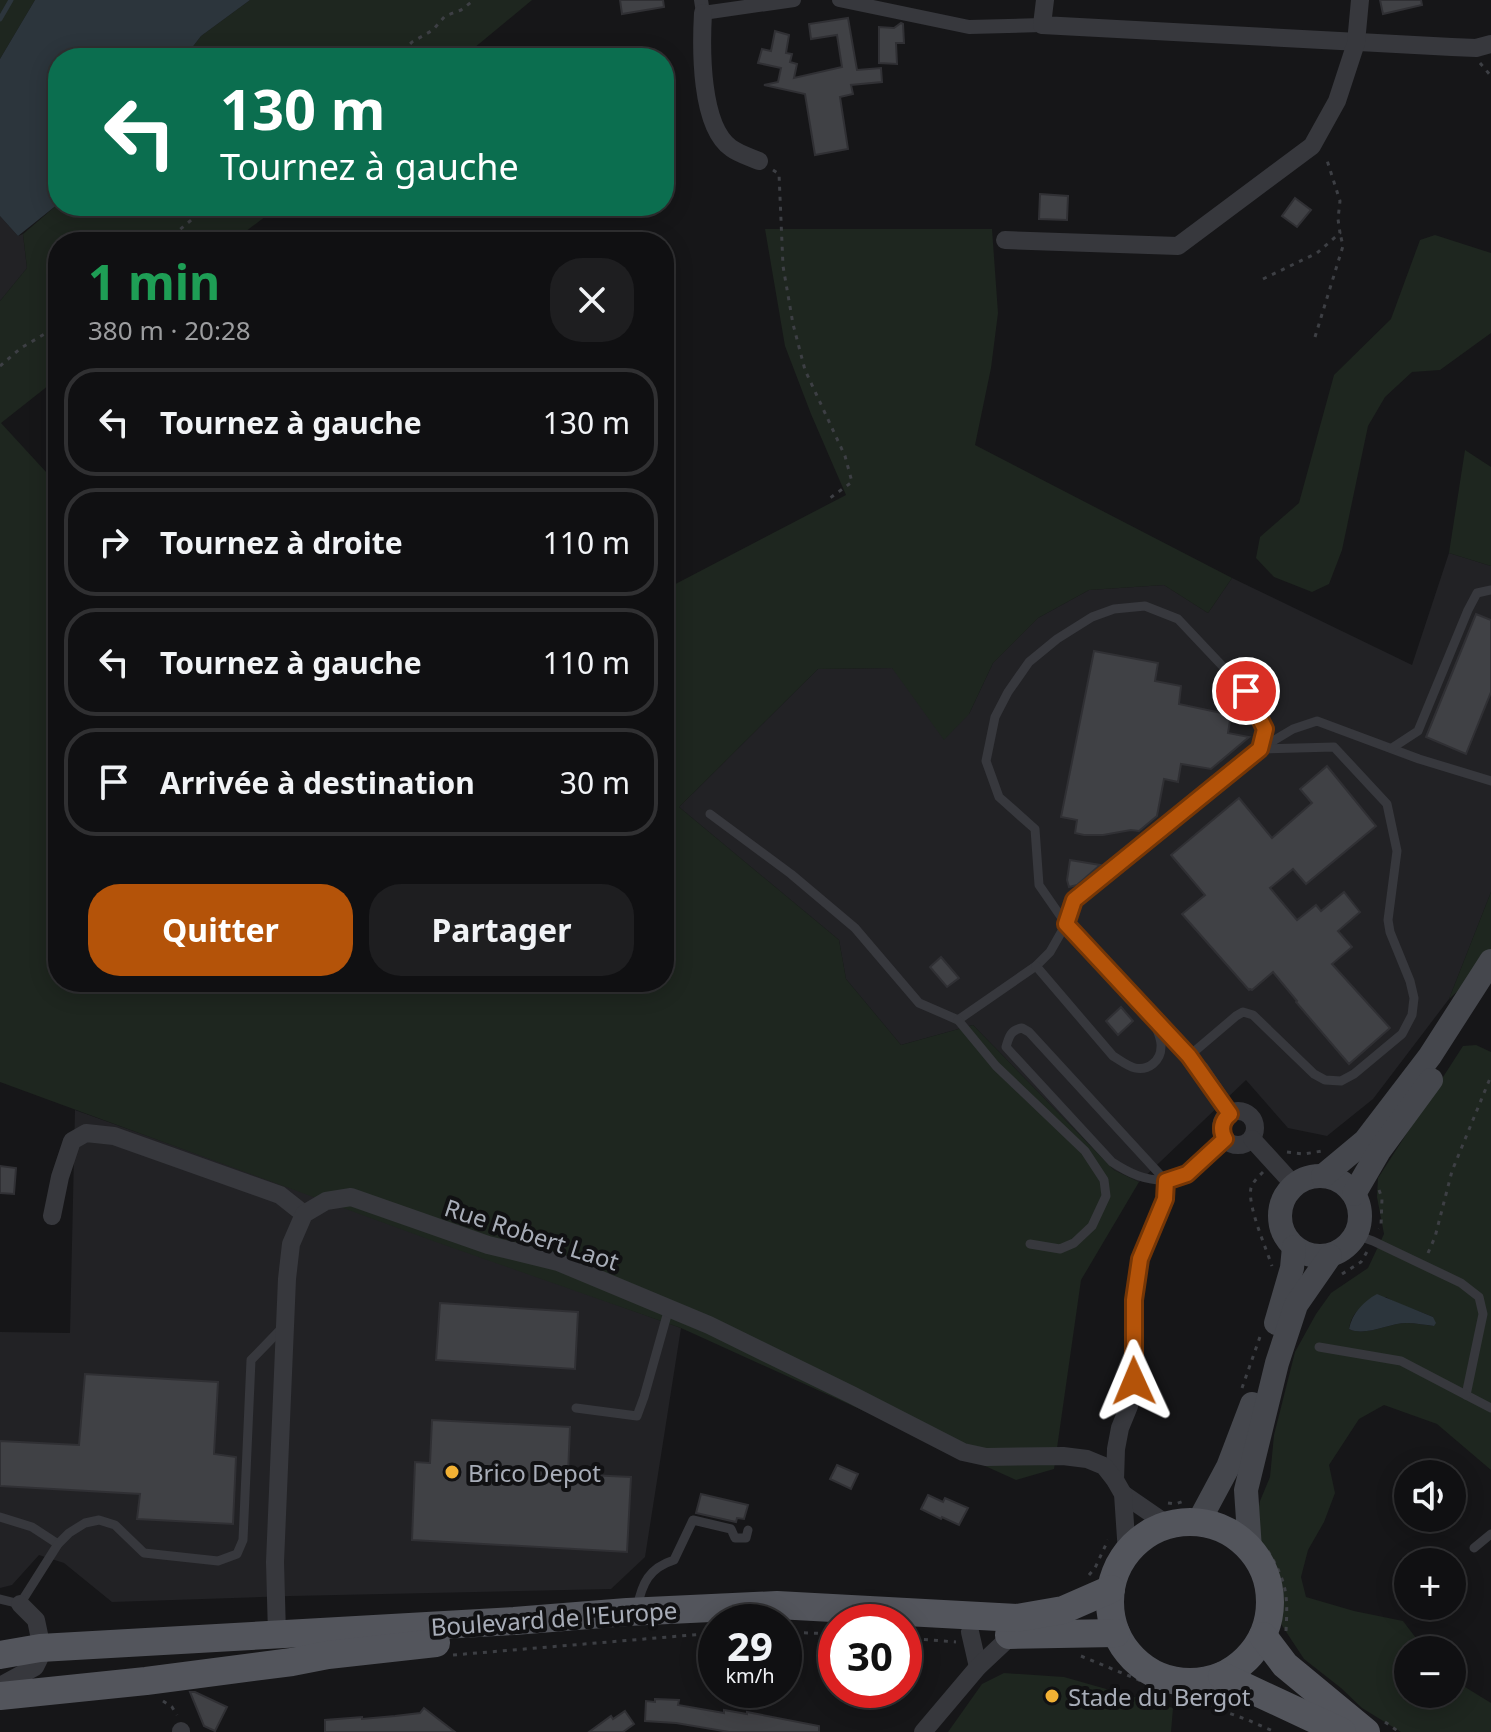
<!DOCTYPE html>
<html lang="fr">
<meta charset="utf-8">
<style>
:root{--surface:#101012;--page:#1e1e20;--text:#f1f3f6;--muted:#9c9d9f;--line:#303032;--accent:#b45309}
body{margin:0;font-family:"Noto Sans",sans-serif;background:var(--page);color:var(--text);height:100vh;display:flex;flex-direction:column;font-size:30px;white-space:nowrap}
*{box-sizing:border-box;margin:0}
p{font-size:26px;color:var(--muted)}
.icon{flex:none;width:44px;height:44px;fill:none;stroke:currentColor;stroke-width:2;stroke-linecap:round;stroke-linejoin:round}
.map{position:relative;flex:1;overflow:hidden}
.drawer{position:absolute;left:48px;top:232px;width:626px;height:760px;display:flex;flex-direction:column;background:var(--surface);border-radius:32px;box-shadow:0 4px 20px #0003,0 0 0 2px var(--line)}
.drawer>*{flex:none}
.banner{position:absolute;left:48px;top:48px;width:626px;height:168px;border-radius:32px;box-shadow:0 4px 20px #0003,0 0 0 2px var(--line);background:#0b6e4f;color:#fff;overflow:hidden}
.tools{position:absolute;left:1394px;top:1460px;display:grid;gap:16px}
.tools a{display:grid;place-items:center;width:72px;height:72px;border-radius:50%;background:var(--surface);box-shadow:0 4px 20px #0003,0 0 0 2px var(--line);font-size:40px}
.speed{position:absolute;left:698px;top:1604px;display:flex;gap:16px;font-size:40px;font-weight:700;text-align:center}
.speed>*{display:grid;place-content:center;width:104px;height:104px;border-radius:50%;background:var(--surface);box-shadow:0 4px 20px #0003,0 0 0 2px var(--line);line-height:1}
.speed small{font-size:20px;font-weight:400}
.speed .limit{border:12px solid #d22;background:#fff;color:#111}
.pin{position:absolute;display:grid;place-items:center;width:68px;height:68px;color:#fff;margin:-34px;border:4px solid #fff;border-radius:50%;box-shadow:0 2px 8px #0007}
.me{position:absolute;width:88px;margin:-44px;rotate:359deg;stroke-linejoin:round;filter:drop-shadow(0 0 6px #0008)}
.turn{display:flex;align-items:center;gap:28px;height:168px;padding:0 40px;font-size:36px}
.turn .icon{width:104px;height:104px;stroke-width:2.5}
.turn b{display:block;font-size:56px;line-height:68px}
.round{display:grid;place-items:center;flex:none;width:84px;height:84px;border-radius:32px;background:var(--page)}
.summary{display:flex;align-items:center;justify-content:space-between;height:136px;padding:0 40px}
h1{font-size:48px;font-weight:700;line-height:60px;color:#1e9e55}
.button{display:flex;gap:16px;margin-top:auto;padding:16px 40px}
.button a{flex:1;height:92px;border-radius:32px;background:var(--accent);color:#fff;font-size:32px;font-weight:700;line-height:92px;text-align:center}
.button a+a{background:var(--page);color:var(--text)}
ul{padding:0;list-style:none}
li{display:flex;align-items:center;gap:24px;height:108px;margin:0 16px 12px;padding:0 24px;border:4px solid var(--line);border-radius:32px}
li div{flex:1}
li b{display:block;font-size:30px}
li em{font-style:normal}
.map>svg:first-child{display:block}
</style>
<div class="map">
<svg width="1491" height="1732" viewBox="0 0 1491 1732">
<rect width="100%" height="100%" fill="#161618"/>
<g fill="#222225">
<polygon points="0,216 18,236 23,234 27,268 0,301"/>
<polygon points="1449,553 1491,566 1491,892 1449,999 1373,1099 1327,1136 1288,1128 1246,1080 1139,1182 1114,1170 973,1025 901,1045 846,979 839,940 679,807 818,669 892,668 969,714 993,663 1038,618 1089,590 1164,585 1208,613 1232,578 1412,665"/>
<polygon points="75,1110 681,1328 645,1557 611,1589 291,1596 112,1602 64,1563 39,1555 12,1585 0,1588 0,1332 70,1333"/>
</g>
<g fill="#1e261f" fill-rule="evenodd">
<polygon points="0,0 35,0 0,59"/>
<polygon points="250,0 532,0 462,58 184,58 201,36"/>
<polygon points="58,204 58,206 279,206 232,242 58,242 58,378 1,423 58,485 58,982 664,982 664,590 846,495 811,414 785,346 765,229 992,229 998,313 991,368 975,445 1232,578 1208,613 1164,585 1089,590 1038,618 993,663 969,714 944,740 892,668 818,669 679,807 839,940 846,979 901,1045 973,1025 1114,1170 1139,1182 1081,1280 1054,1469 1016,1480 681,1328 436,1242 0,1082 0,301 27,268 23,234"/>
<polygon points="1435,235 1491,253 1491,333 1440,370 1412,372 1385,397 1368,426 1342,550 1329,584 1312,592 1274,577 1256,558 1260,537 1299,503 1334,375 1391,319 1420,240"/>
<polygon points="1465,450 1491,467 1491,566 1449,553"/>
<polygon points="1491,892 1491,961 1449,999"/>
<path d="M1476,1045L1491,1052V1470L1437,1424L1384,1405L1359,1419L1329,1465L1335,1493L1324,1522L1308,1550L1301,1577L1306,1597L1354,1611L1403,1621L1425,1650H1408V1694H1452V1679L1491,1703V1732H1401L1362,1708L1341,1688L1304,1659L1281,1624L1283,1592L1254,1529L1260,1501L1270,1477L1274,1435L1295,1352L1316,1314L1331,1293L1368,1268L1384,1234L1377,1197L1378,1178L1463,1046ZM1386,1297C1400,1306 1418,1310 1433,1317V1326C1425,1325 1416,1323 1407,1323C1388,1323 1366,1337 1349,1329C1353,1306 1367,1305 1386,1297Z"/>
<polygon points="1004,1673 1064,1677 1173,1708 1171,1732 948,1732 982,1684"/>
</g>
<g fill="#2c353c">
<polygon points="35,0 250,0 201,36 184,58 58,58 58,204 18,236 0,216 0,59"/>
<path d="M1377,1294L1433,1317L1436,1323L1434,1326C1425,1325 1416,1323 1407,1323C1388,1323 1366,1337 1349,1329C1352,1313 1364,1301 1377,1294Z"/>
</g>
<g fill="none" stroke-linecap="round" stroke-linejoin="round">
<polyline stroke="#2c353c" stroke-width="5" points="0,19 11,0"/>
</g>
<g fill="#404145" stroke="#303034" stroke-width="2">
<polygon points="620,0 663,0 664,7 622,14"/>
<polygon points="1380,0 1421,0 1422,5 1383,14"/>
<polygon points="848,18 857,70 881,68 882,82 851,85 853,94 840,97 848,149 815,155 805,94 764,85 778,82 781,68 758,63 762,49 771,51 775,31 789,35 786,53 792,54 790,62 797,64 794,78 842,67 837,35 811,39 809,24"/>
<polygon points="901,23 903,24 904,43 896,43 897,64 879,63 879,27 894,28"/>
<polygon points="1040,194 1068,196 1067,220 1039,219"/>
<polygon points="1295,198 1311,210 1297,227 1282,216"/>
<polygon points="1476,614 1491,620 1491,692 1466,754 1426,737"/>
<polygon points="1094,651 1158,663 1155,681 1181,686 1179,704 1231,715 1228,733 1249,737 1211,769 1181,764 1178,782 1164,779 1157,816 1139,831 1131,830 1103,835 1084,835 1075,833 1077,820 1061,817"/>
<polygon points="1327,766 1376,826 1306,884 1293,869 1270,888 1297,920 1316,905 1321,911 1344,892 1360,912 1338,931 1352,947 1332,964 1390,1028 1349,1064 1296,1002 1297,1001 1273,972 1252,990 1250,989 1249,990 1182,914 1205,895 1171,855 1239,798 1272,838 1312,803 1300,789"/>
<polygon points="1070,860 1100,865 1077,885 1069,887 1067,880"/>
<polygon points="941,957 959,978 947,987 930,967"/>
<polygon points="1121,1007 1133,1021 1118,1035 1106,1021"/>
<polygon points="0,1166 16,1168 14,1194 0,1193"/>
<polygon points="440,1303 578,1312 575,1369 436,1360"/>
<polygon points="85,1374 218,1382 214,1454 236,1457 233,1524 137,1519 140,1494 0,1486 0,1441 79,1445"/>
<polygon points="432,1420 570,1427 568,1474 631,1477 627,1552 412,1540 415,1462 430,1463"/>
<polygon points="837,1465 858,1474 851,1489 830,1479"/>
<polygon points="701,1494 748,1505 744,1519 737,1518 736,1522 696,1513"/>
<polygon points="928,1495 943,1502 945,1498 968,1508 959,1525 942,1517 941,1519 921,1509"/>
<polygon points="190,1692 195,1692 227,1707 215,1731 204,1726"/>
<polygon points="655,1699 679,1700 678,1705 724,1713 724,1710 747,1714 747,1712 819,1726 819,1732 729,1732 676,1723 645,1721 646,1701 655,1702"/>
<polygon points="424,1708 455,1732 325,1732 325,1720 362,1717 362,1719 395,1716 420,1713"/>
<polygon points="625,1711 634,1724 623,1732 589,1732 611,1716 613,1719"/>
</g>
<g fill="none" stroke-linecap="round" stroke-linejoin="round">
<g stroke="#3d3f44" stroke-width="3" stroke-dasharray="4 6" stroke-linecap="butt">
<polyline points="396,58 412,42 433,30 445,16 461,10 474,0"/>
<polyline points="1480,63 1491,76"/>
<polyline points="773,170 779,174 783,266 793,324 805,370 845,456 852,482 826,501"/>
<polyline points="165,242 208,206"/>
<polyline points="1263,279 1317,253 1340,233 1338,219 1340,201 1326,157"/>
<polyline points="1315,337 1343,246 1340,233"/>
<polyline points="0,366 21,348 58,326"/>
<polyline points="1287,1152 1304,1154 1322,1151"/>
<path d="M1263,1172C1258,1177 1253,1182 1251,1188C1247,1205 1266,1248 1272,1266"/>
<polyline points="1379,1190 1382,1198 1381,1226 1379,1229"/>
<polyline points="1428,1253 1435,1237 1452,1171 1491,1076"/>
<polyline points="1342,1274 1361,1262 1368,1250"/>
<polyline points="1242,1388 1261,1334"/>
<polyline points="1168,1503 1175,1504 1187,1500"/>
<path d="M1268,1551C1287,1583 1288,1594 1286,1631"/>
<polyline points="1089,1575 1095,1568 1108,1540"/>
<polyline points="784,1632 836,1634"/>
<polyline points="904,1638 956,1642"/>
<polyline points="453,1655 716,1633"/>
<polyline points="1081,1656 1151,1685 1248,1720 1275,1732"/>
<polyline points="163,1701 172,1707 177,1715"/>
<polyline points="1385,1722 1399,1732"/>
</g>
<g stroke="#37383d" stroke-width="9">
<polyline points="1263,747 1293,729 1317,721 1419,759 1491,781"/>
<polyline points="1392,748 1418,731 1468,610 1477,593 1491,590"/>
<polyline points="710,814 791,874 855,928 919,1003 958,1020 1036,966 1050,952 1066,924 1074,900 1260,749 1334,747 1387,804 1397,851 1388,920 1390,932 1410,981 1414,998 1412,1015 1402,1034 1354,1074 1341,1081 1325,1080 1314,1074 1253,1015 1243,1012 1236,1016 1189,1056"/>
<path d="M1036,966L1113,1056C1120,1060 1127,1066 1135,1068C1148,1071 1161,1061 1161,1047C1162,1039 1157,1030 1154,1023"/>
<polyline points="958,1020 996,1066 1085,1151 1104,1180 1106,1196 1092,1226 1074,1243 1060,1249 1030,1244"/>
<path d="M1022,1028L1029,1032L1166,1181C1143,1179 1132,1175 1112,1162L1006,1047C1009,1036 1011,1030 1022,1028Z"/>
<polyline points="1191,1058 1066,924 1039,885 1035,829 999,797 986,761 995,717 1008,692 1029,662 1057,639 1092,617 1114,609 1145,606 1178,619 1246,691 1265,729 1260,749"/>
<polyline points="1356,1235 1373,1241 1461,1283 1479,1297 1483,1314 1466,1395 1491,1408"/>
<polyline points="1319,1347 1401,1361 1466,1395"/>
<polyline points="576,1408 637,1416 644,1397 669,1308"/>
<polyline points="0,1517 32,1527 58,1544"/>
<polyline points="1474,1548 1491,1534"/>
<polyline points="0,1599 20,1604 58,1544 69,1533 85,1523 99,1520 115,1525 144,1553 218,1561 237,1554 243,1540 251,1360 283,1327"/>
<path d="M637,1608C642,1583 649,1568 674,1560L693,1520L731,1529L735,1538H746L748,1530"/>
</g>
<g stroke="#37383d" stroke-width="14">
<polyline points="701,0 703,13 794,0"/>
<polyline points="839,0 969,27 1042,25"/>
</g>
<g stroke="#37383d" stroke-width="18">
<polyline points="1045,0 1042,25 1452,47 1476,48 1491,44"/>
<path d="M703,13C701,48 700,126 731,148C739,154 750,157 759,161"/>
<polyline points="1005,240 1178,246 1312,146 1337,101 1356,43 1360,0"/>
<polyline points="1200,1069 1230,1114"/>
<circle cx="1238" cy="1128" r="17"/>
<polyline points="1252,1139 1294,1185"/>
<polyline points="52,1216 60,1177 72,1141 86,1133 114,1136 280,1195 304,1214"/>
<polyline points="1115,1480 1116,1449 1120,1428 1129,1406 1134,1381 1134,1300 1140,1259 1165,1199 1166,1181 1187,1174 1225,1139"/>
<polyline points="1123,1494 1168,1525"/>
<polyline points="970,1632 978,1667"/>
<polyline points="277,1634 275,1562 287,1279 291,1244 304,1214 326,1201 351,1197 488,1245 558,1262 709,1325 852,1395 963,1452 986,1457 1063,1456 1087,1459 1104,1466 1115,1480 1123,1494 1127,1553"/>
<polyline points="0,1686 35,1667 39,1659 40,1639 36,1620 20,1604"/>
<polyline points="181,1732 181,1731"/>
<polyline points="923,1732 978,1667 1012,1635"/>
</g>
<g stroke="#45474d" stroke-width="24">
<circle cx="1320" cy="1216" r="40"/>
<polyline points="1323,1176 1365,1141 1430,1056 1491,961"/>
<polyline points="1354,1194 1379,1151 1431,1080"/>
<polyline points="1276,1323 1292,1268 1294,1247"/>
<polyline points="1198,1523 1228,1467 1252,1404"/>
<polyline points="1250,1549 1246,1490 1277,1363 1296,1305 1330,1256"/>
</g>
<g stroke="#53555c" stroke-width="28">
<circle cx="1190" cy="1602" r="80"/>
<polyline points="1009,1635 1116,1633"/>
<polyline points="1263,1636 1285,1665 1366,1732"/>
<polyline points="0,1655 40,1648 514,1621 627,1612 777,1605 1017,1618 1063,1610 1111,1589"/>
<polyline points="1222,1676 1342,1732"/>
<polyline points="0,1696 146,1681 292,1662 328,1655 436,1643"/>
</g>
</g>
<g fill="none" stroke-linecap="round" stroke-linejoin="round">
<g stroke="#753606" stroke-width="20">
<path id="route" d="M1134,1381V1300L1140,1259L1165,1199L1166,1181L1187,1174L1225,1139C1220,1130 1221,1121 1230,1114L1189,1056L1066,924L1074,900L1260,749L1265,729L1246,691"/>
</g>
<use href="#route" stroke="#b45309" stroke-width="14"/>
</g>
<g fill="#f2b134" stroke="#111113" stroke-width="3">
<circle cx="452" cy="1472" r="8"/>
<circle cx="1052" cy="1696" r="8"/>
</g>
<g text-anchor="middle" dominant-baseline="central" stroke-width="8" stroke-linejoin="round" paint-order="stroke">
<g font-size="24" fill="#a8adb8" stroke="#111113">
<text transform="translate(532 1234) rotate(18)">Rue Robert Laot</text>
<text transform="translate(554 1618) rotate(-4)">Boulevard de l'Europe</text>
</g>
<g font-size="24" fill="#a8adb8" stroke="#111113" text-anchor="start">
<text x="468" y="1472">Brico Depot</text>
<text x="1068" y="1696">Stade du Bergot</text>
</g>
</g>
</svg>
<div class="tools">
<a><svg class="icon" aria-label="sound" viewBox="0 0 24 24"><path d="M4 9h4l5-4v14l-5-4H4zM17 9q2 3 0 6"/></svg></a>
<a>+</a>
<a>−</a>
</div>
<div class="speed"><div>29<small>km/h</small></div><div class="limit">30</div></div>
<div class="pin" style="left:1246px;top:691px;background:#d93025"><svg class="icon" aria-label="arrive" viewBox="0 0 24 24"><path d="M6 21V4h12l-3 4 3 4H6"/></svg></div>
<svg class="me" style="left:1134px;top:1381px" viewBox="-20 -20 40 40"><path d="M0-17L14 15 0 8-14 15z" fill="#b45309" stroke="#fff" stroke-width="4"/></svg>
<div class="banner">
<div class="turn"><svg class="icon" aria-label="left" viewBox="0 0 24 24"><path d="M17 20v-9H6M10 6l-5 5 5 5"/></svg><div><b>130 m</b>Tournez à gauche</div></div>
</div>
<section class="drawer">
<div class="summary"><div><h1>1 min</h1><p>380 m · 20:28</p></div><a class="round"><svg class="icon" aria-label="close" viewBox="0 0 24 24"><path d="M6 6l12 12M18 6L6 18"/></svg></a></div>
<ul>
<li><svg class="icon" aria-label="left" viewBox="0 0 24 24"><path d="M17 20v-9H6M10 6l-5 5 5 5"/></svg><div><b>Tournez à gauche</b></div><em>130 m</em></li>
<li><svg class="icon" aria-label="right" viewBox="0 0 24 24"><path d="M7 20v-9h11M14 6l5 5-5 5"/></svg><div><b>Tournez à droite</b></div><em>110 m</em></li>
<li><svg class="icon" aria-label="left" viewBox="0 0 24 24"><path d="M17 20v-9H6M10 6l-5 5 5 5"/></svg><div><b>Tournez à gauche</b></div><em>110 m</em></li>
<li><svg class="icon" aria-label="arrive" viewBox="0 0 24 24"><path d="M6 21V4h12l-3 4 3 4H6"/></svg><div><b>Arrivée à destination</b></div><em>30 m</em></li>
</ul>
<div class="button"><a>Quitter</a><a>Partager</a></div>
</section>
</div>
